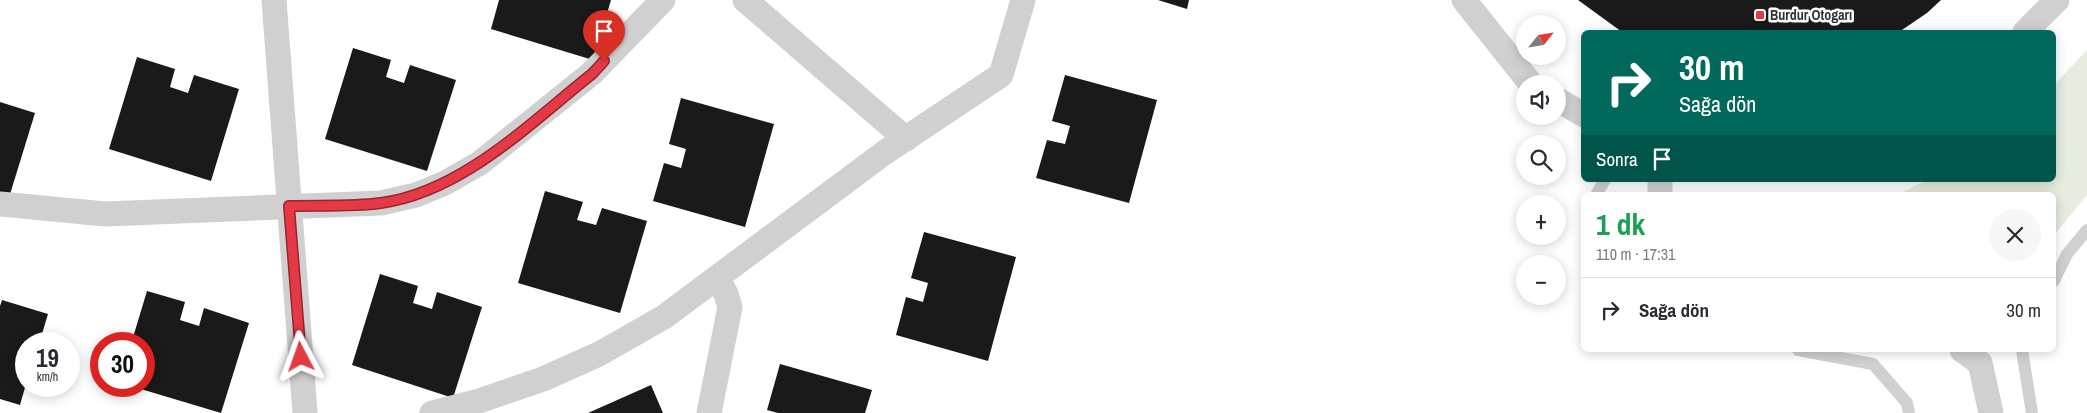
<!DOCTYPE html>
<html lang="tr">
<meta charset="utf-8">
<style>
:root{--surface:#fff;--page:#f7f7f7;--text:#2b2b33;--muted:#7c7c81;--line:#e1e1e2}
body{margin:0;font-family:"Archivo Narrow",sans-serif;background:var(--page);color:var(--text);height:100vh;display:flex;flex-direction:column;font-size:19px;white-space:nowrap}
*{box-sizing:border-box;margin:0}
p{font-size:16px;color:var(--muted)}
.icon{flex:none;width:28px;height:28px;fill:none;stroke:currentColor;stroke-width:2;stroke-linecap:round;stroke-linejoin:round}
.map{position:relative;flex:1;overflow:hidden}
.drawer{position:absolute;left:1581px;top:192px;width:475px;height:160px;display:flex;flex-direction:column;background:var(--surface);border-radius:8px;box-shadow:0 2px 12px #0003}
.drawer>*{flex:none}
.banner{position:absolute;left:1581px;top:30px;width:475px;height:152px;border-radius:8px;box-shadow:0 2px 12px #0003;background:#00695c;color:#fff;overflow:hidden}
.needle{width:32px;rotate:60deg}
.tools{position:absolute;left:1516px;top:15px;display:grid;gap:10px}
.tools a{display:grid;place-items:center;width:50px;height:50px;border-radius:50%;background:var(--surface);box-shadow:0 2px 12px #0003;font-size:25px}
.speed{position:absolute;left:15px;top:332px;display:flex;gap:10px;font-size:25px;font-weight:700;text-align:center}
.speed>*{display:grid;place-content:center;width:65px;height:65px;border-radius:50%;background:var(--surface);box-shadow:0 2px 12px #0003;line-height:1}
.speed small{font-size:12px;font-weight:400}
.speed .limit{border:8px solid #d22;background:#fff;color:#111}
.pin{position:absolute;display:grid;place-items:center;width:42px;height:42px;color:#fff;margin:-51px -21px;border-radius:50% 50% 50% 0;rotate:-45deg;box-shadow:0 0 5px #0007}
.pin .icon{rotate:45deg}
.me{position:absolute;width:55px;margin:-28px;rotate:356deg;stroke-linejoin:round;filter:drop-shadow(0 0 4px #0008)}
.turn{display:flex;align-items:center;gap:18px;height:105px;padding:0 15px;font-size:22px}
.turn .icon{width:65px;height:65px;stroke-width:2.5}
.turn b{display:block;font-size:35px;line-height:42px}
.then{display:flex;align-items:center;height:48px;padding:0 15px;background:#0003;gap:10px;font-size:19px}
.round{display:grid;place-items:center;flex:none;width:52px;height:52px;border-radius:26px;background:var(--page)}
.summary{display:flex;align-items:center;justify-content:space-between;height:85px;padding:0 15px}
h1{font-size:30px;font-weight:700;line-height:38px;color:#1e9e55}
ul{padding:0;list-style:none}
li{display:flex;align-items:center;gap:15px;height:65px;padding:0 15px;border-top:1px solid var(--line)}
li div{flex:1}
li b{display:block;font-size:19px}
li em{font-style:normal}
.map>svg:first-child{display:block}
</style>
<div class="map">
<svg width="2087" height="413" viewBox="0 0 2087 413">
<rect width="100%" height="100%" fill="#fff"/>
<polygon fill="#e6ecdf" points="2087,50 2087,195 2054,235 2054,195 1897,195 1927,180 2054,180 2054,85"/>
<g fill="#1a1a1a">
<polygon points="499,0 611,0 593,60 491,29"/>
<polygon points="1158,0 1189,0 1187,9"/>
<polygon points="1578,0 1941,0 1927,13 1899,32 1622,32"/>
<polygon points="353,48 391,60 386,77 404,83 410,65 456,80 427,171 325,139"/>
<polygon points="137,57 175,69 170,87 188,93 194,75 239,89 211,181 109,149"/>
<polygon points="1065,75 1157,100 1129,203 1036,178 1047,140 1065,144 1070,126 1052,121"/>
<polygon points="681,98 774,124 745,227 653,201 664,163 681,168 686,149 669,144"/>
<polygon points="0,102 35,113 7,204 0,202"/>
<polygon points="545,191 583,202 577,220 596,225 602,208 647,221 620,313 518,283"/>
<polygon points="924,232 1016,257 988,361 896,335 906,297 923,302 928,283 911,278"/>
<polygon points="380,274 418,286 413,303 432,309 437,292 482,307 453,398 352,365"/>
<polygon points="147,291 185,302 180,320 199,326 204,308 249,323 221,413 134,387 144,386 144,344 131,344"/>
<polygon points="2,300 48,314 39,344 26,344 26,384 20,405 0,399 0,306"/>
<polygon points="780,364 872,390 865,413 778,413 767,410"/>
<polygon points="651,385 663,413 588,413"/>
</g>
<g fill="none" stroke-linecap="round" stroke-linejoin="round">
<g stroke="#d0d0d0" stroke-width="12">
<polyline points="1596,195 1605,180"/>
<polyline points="2054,281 2067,254 2087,230"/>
<polyline points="1798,350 1873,364 1907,403 1909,413"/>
<polyline points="2022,350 2032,413"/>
</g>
<g stroke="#d0d0d0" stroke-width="25">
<polyline points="274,0 305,413"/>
<polyline points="745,0 906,139"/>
<polyline points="1464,0 1531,84"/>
<polyline points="2025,32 2057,0"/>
<polyline points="1558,100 1584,115"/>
<polyline points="1660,195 1660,180"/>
<polyline points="0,204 105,214 381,203 416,195 445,183 480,163 592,73 663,0"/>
<polyline points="1962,350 1980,363 1991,413"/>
<polyline points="432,413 479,401 543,379 599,354 664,317 884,153 1001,75 1023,0"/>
<polyline points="709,413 730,307 726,294 717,278"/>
</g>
</g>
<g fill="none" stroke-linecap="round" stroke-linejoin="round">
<g stroke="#96252e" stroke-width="12">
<path id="route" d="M301,357L289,206C319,205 351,207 381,203C462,192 530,123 592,74L604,61"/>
</g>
<use href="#route" stroke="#e63946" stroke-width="9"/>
</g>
<rect fill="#e63946" stroke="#fff" stroke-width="2" x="1755" y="10" width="10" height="10" rx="2.5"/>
<g text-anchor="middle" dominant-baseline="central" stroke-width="5" stroke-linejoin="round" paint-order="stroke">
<g font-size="14" font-weight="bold" fill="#333" stroke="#fff" text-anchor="start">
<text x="1770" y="15">Burdur Otogarı</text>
</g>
</g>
</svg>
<div class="tools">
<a><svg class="needle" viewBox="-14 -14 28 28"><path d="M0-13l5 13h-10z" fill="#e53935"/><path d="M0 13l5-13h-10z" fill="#7c7c81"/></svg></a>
<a><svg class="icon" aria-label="sound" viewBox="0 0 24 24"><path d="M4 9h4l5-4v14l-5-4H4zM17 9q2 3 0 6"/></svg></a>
<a><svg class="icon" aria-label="search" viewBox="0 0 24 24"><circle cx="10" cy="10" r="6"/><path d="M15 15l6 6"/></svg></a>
<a>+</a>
<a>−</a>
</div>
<div class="speed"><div>19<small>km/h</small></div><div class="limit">30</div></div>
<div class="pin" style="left:604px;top:61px;background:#d93025"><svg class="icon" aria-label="arrive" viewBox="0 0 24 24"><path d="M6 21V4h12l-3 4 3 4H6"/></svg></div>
<svg class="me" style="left:301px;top:357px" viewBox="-20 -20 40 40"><path d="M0-17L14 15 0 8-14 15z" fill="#e63946" stroke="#fff" stroke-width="4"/></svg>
<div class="banner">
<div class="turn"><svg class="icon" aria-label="right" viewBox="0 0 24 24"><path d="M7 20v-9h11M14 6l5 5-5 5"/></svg><div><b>30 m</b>Sağa dön</div></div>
<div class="then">Sonra<svg class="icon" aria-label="arrive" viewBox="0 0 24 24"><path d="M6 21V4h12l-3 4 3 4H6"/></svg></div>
</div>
<section class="drawer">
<div class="summary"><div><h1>1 dk</h1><p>110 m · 17:31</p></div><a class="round"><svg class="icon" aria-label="close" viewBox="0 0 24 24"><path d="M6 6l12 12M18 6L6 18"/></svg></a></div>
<ul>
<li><svg class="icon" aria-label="right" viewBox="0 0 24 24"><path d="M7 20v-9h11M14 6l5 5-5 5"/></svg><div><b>Sağa dön</b></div><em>30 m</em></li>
</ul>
</section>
</div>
